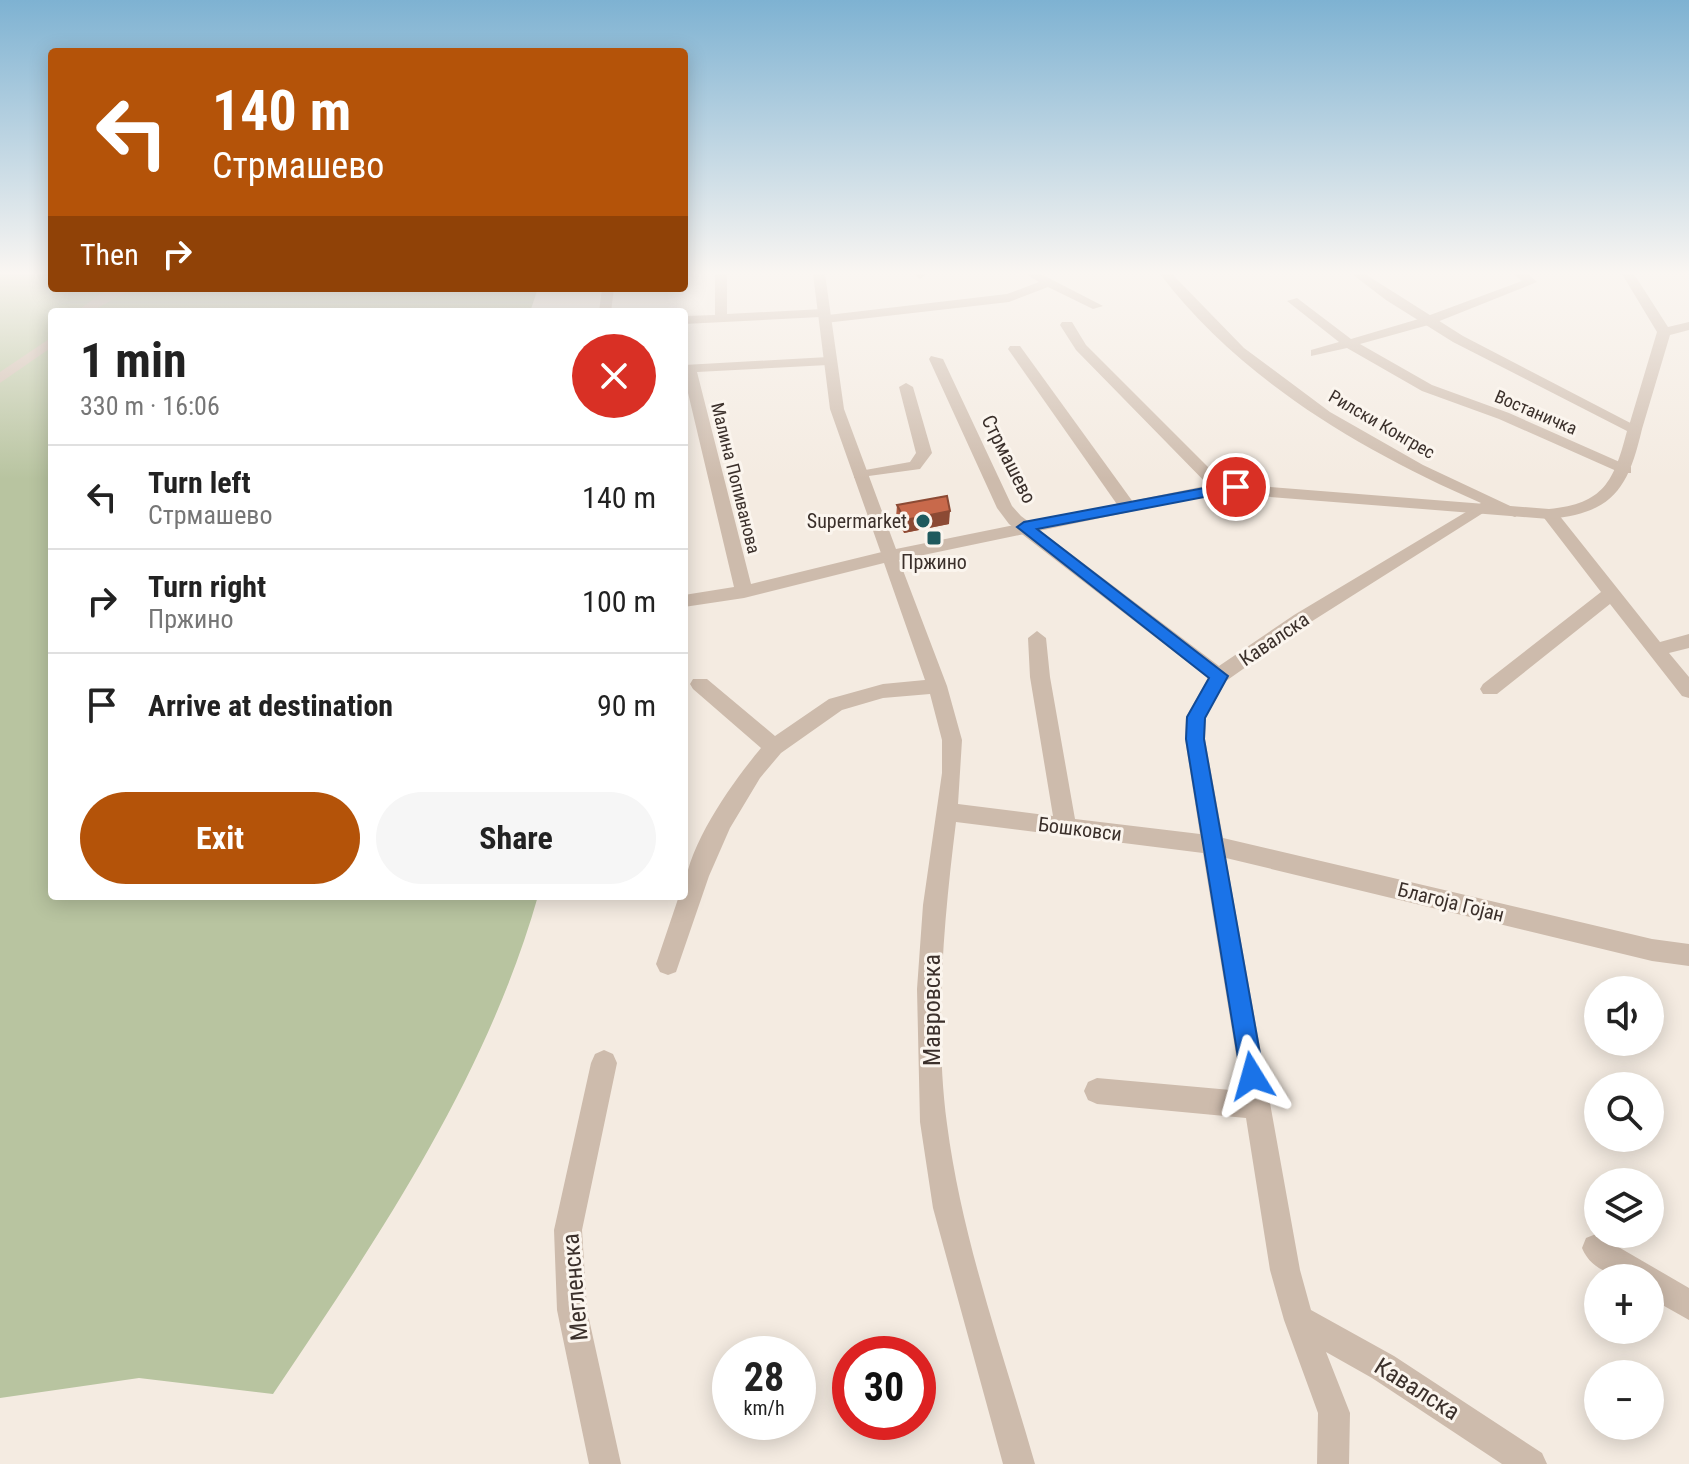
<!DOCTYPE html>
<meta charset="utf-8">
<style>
:root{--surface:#fff;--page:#f6f6f6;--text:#222;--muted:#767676;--line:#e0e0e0;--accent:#b45309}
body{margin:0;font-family:"Roboto Condensed",sans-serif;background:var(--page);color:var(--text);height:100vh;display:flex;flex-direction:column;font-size:30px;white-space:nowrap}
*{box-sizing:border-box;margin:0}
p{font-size:26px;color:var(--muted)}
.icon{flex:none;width:44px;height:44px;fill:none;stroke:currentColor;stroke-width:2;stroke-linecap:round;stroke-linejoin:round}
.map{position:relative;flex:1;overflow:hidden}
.side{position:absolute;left:48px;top:308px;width:640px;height:592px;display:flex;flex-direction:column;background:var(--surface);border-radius:8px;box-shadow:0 4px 20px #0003}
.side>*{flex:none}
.guide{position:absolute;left:48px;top:48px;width:640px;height:244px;border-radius:8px;box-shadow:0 4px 20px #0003;background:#b45309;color:#fff;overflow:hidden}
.tools{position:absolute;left:1584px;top:976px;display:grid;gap:16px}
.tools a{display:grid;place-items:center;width:80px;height:80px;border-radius:50%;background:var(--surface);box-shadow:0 4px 20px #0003;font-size:40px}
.speed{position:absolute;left:712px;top:1336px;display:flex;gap:16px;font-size:40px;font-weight:700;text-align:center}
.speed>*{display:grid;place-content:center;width:104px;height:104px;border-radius:50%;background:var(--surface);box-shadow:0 4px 20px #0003;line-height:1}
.speed small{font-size:20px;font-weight:400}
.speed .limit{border:12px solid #d22;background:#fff;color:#111}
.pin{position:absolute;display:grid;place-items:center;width:68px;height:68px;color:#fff;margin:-34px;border:4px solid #fff;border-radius:50%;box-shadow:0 2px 8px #0007}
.me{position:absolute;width:88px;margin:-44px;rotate:352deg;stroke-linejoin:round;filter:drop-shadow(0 0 6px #0008)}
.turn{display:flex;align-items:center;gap:28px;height:168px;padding:0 32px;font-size:36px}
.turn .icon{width:104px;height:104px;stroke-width:2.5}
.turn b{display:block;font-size:56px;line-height:68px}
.then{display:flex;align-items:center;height:76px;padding:0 32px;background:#0003;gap:16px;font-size:30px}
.round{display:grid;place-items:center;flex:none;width:84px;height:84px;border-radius:42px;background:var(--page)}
.headline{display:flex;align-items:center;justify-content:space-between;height:136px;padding:0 32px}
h1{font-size:48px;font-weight:700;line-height:60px}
.action{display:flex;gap:16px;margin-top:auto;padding:16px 32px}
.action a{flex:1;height:92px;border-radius:48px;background:var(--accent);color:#fff;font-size:32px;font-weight:700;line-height:92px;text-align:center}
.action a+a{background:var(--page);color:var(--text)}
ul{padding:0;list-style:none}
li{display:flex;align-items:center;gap:24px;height:104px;padding:0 32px;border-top:2px solid var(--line)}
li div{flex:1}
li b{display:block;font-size:30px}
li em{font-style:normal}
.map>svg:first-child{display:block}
</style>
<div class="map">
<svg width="1689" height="1464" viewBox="0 0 1689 1464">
<rect width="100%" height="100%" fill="#f4ebe1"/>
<path fill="#b8c4a0" d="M0,274H52V288H538L530,312H52V896H538C486,1079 378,1238 273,1394L139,1378L0,1398Z"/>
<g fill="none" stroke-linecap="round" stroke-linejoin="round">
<g fill="#cdbbac" fill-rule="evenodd">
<polygon points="715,274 727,274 727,314 823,309 828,310 828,315 1007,294 1039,282 1026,274 1041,274 1103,306 1093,309 1048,287 1009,302 825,323 820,322 820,317 684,324 684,316 715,315"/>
<polygon points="914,274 926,274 926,275 920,279"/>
<path d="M1160,274H1172L1244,348L1330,412L1423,465L1523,512L1515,517L1491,508L1306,625L1226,681L1206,717L1205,739L1223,838L1652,939L1689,944V966L1652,961L1226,858L1300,1270L1311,1310L1394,1356L1542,1453L1547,1464H1502L1372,1378L1326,1352L1350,1413L1349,1464H1317L1318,1413L1284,1320L1270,1270L1246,1118L1097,1104L1088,1100L1084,1091L1088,1082L1097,1078L1242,1091L1203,853L956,822C944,919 934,1026 947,1124C962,1240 1003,1352 1035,1464H1003L933,1208L920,1122L917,989L923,905L942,773V740L930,694L883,698L842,710L781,753L760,778L730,828L709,876L676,972L668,975L660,972L656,964L679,896H684C684,849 732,783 761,748L693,689L690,684L693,679H707L775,736L829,699L883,684L925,680L884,563L744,598L684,607V595L734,587L684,376V365L828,357L835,361L828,365L697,372L751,584L890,550L896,552L947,686L962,740L958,804L1053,816L1030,677L1028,638L1037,631L1046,638L1050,677L1075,819L1200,834L1185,739L1186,717L1208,678L1009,524L997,508L929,359L931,356L943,359L1012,506L1021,516L1219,666L1294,615L1481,503C1360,450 1241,380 1160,274Z"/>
<polygon points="1514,274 1528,274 1537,282 1432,324 1360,344 1432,385 1509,413 1631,467 1631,473 1621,473 1499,419 1422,391 1347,348 1311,356 1311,350 1339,342 1287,301 1297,298 1351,339 1422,318 1522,281"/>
<polygon points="1622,274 1634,274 1668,327 1689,322 1689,330 1670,335 1642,429 1635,433 1628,429 1657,332"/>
<polygon points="602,288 614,288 611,312 599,312"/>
<polygon points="1062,322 1072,322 1086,345 1226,485 1226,491 1214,491 1076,350 1060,325"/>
<polygon points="1010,346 1020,346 1133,502 1133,510 1121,510 1008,349"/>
<polygon points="906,383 913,387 932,453 920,469 854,478 854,472 910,462 916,453 899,387"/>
<polygon points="1549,509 1555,510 1660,642 1689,634 1689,648 1669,653 1689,677 1689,698 1682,696 1610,604 1497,694 1483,694 1480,689 1483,684 1601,592 1541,514"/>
<polygon points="604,1050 613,1054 617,1063 582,1230 587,1310 621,1464 589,1464 557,1310 554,1230 591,1063 595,1054"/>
<path d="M1596,1234L1689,1288V1320L1650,1298V1278C1624,1278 1593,1275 1582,1248L1586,1238Z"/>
</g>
<g fill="#cdbbac" fill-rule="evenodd">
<path d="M813,274H825L844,409L896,549L1220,483L1549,509C1604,504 1614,481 1627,431L1453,342L1386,300L1352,274H1365L1463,336L1642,429C1628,489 1613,513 1549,519L1220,493L890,562L882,556L830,409Z"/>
<polygon points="117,288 134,288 90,312 76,312 100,294"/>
<polygon points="52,337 52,347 0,383 0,372"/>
</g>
</g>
<polygon fill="#ac5a40" points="897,505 949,524 904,533 896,518"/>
<polygon fill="#8c4a34" points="950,511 949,524 904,533 905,520"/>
<polygon fill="#c8694b" stroke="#8c4a34" stroke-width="2" points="947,496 950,511 905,520 897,505"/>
<linearGradient id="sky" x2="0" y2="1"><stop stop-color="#7eb2d2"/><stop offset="0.57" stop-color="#faf6f2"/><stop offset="1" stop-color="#faf6f2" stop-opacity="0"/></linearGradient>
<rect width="1689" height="479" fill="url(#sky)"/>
<polygon fill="#1a73e8" stroke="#114b97" stroke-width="2" points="1236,482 1241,483 1241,490 1037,529 1228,676 1205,718 1204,739 1264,1076 1261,1085 1252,1088 1244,1085 1241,1076 1186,739 1187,717 1209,678 1017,527 1024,522"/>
<g fill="#1f5a5e" stroke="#fbf5ee" stroke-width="3">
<circle cx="923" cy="521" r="8"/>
<rect x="926" y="530" width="16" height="16" rx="4"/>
</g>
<g text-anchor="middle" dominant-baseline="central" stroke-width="6" stroke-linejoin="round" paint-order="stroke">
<g font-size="18" fill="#3b302b" stroke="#fbf5ee">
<text transform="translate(1536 412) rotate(23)">Востаничка</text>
<text transform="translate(1382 424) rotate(30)">Рилски Конгрес</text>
<text transform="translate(736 478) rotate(76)">Малина Попиванова</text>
</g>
<g font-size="20" fill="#3b302b" stroke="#fbf5ee">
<text transform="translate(1009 459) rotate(63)">Стрмашево</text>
<text transform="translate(1274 639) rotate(-34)">Кавалска</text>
<text transform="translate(1080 829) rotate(7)">Бошковси</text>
<text transform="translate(1451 902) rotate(14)">Благоја Гојан</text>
</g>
<g font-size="20" fill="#3b302b" stroke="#fbf5ee" text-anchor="end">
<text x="907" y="521">Supermarket</text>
<text x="934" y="562" text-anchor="middle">Пржино</text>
</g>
<g font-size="24" fill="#3b302b" stroke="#fbf5ee">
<text transform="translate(932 1010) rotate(-90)">Мавровска</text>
<text transform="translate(575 1287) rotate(-95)">Мегленска</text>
<text transform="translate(1417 1389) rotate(32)">Кавалска</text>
</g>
</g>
</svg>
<div class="tools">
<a><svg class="icon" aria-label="sound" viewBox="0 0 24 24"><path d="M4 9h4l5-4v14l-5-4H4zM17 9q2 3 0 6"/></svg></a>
<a><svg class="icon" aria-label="search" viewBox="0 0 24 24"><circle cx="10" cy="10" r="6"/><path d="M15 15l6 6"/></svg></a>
<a><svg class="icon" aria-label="layers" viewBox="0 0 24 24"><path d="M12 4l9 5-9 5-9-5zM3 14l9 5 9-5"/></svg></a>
<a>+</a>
<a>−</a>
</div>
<div class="speed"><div>28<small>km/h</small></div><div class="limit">30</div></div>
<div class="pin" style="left:1236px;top:487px;background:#d93025"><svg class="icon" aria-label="arrive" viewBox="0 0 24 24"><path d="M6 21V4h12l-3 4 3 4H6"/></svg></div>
<svg class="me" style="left:1252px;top:1076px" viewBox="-20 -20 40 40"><path d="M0-17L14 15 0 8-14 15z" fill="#1a73e8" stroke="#fff" stroke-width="4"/></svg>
<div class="guide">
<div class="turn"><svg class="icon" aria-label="left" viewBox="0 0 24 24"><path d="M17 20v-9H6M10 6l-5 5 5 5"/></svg><div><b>140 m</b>Стрмашево</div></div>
<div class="then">Then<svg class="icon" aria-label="right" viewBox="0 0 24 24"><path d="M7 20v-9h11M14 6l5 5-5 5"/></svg></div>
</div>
<section class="side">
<div class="headline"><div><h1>1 min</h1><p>330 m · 16:06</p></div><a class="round" style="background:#d93025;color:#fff"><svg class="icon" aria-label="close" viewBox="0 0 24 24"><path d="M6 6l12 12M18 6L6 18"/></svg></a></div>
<ul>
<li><svg class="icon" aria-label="left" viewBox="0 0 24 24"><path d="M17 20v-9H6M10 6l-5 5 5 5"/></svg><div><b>Turn left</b><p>Стрмашево</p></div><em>140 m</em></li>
<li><svg class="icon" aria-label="right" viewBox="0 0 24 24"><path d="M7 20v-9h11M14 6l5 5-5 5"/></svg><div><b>Turn right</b><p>Пржино</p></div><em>100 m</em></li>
<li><svg class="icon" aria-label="arrive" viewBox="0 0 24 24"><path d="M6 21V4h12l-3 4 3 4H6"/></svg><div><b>Arrive at destination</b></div><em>90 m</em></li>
</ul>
<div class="action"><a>Exit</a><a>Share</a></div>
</section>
</div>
